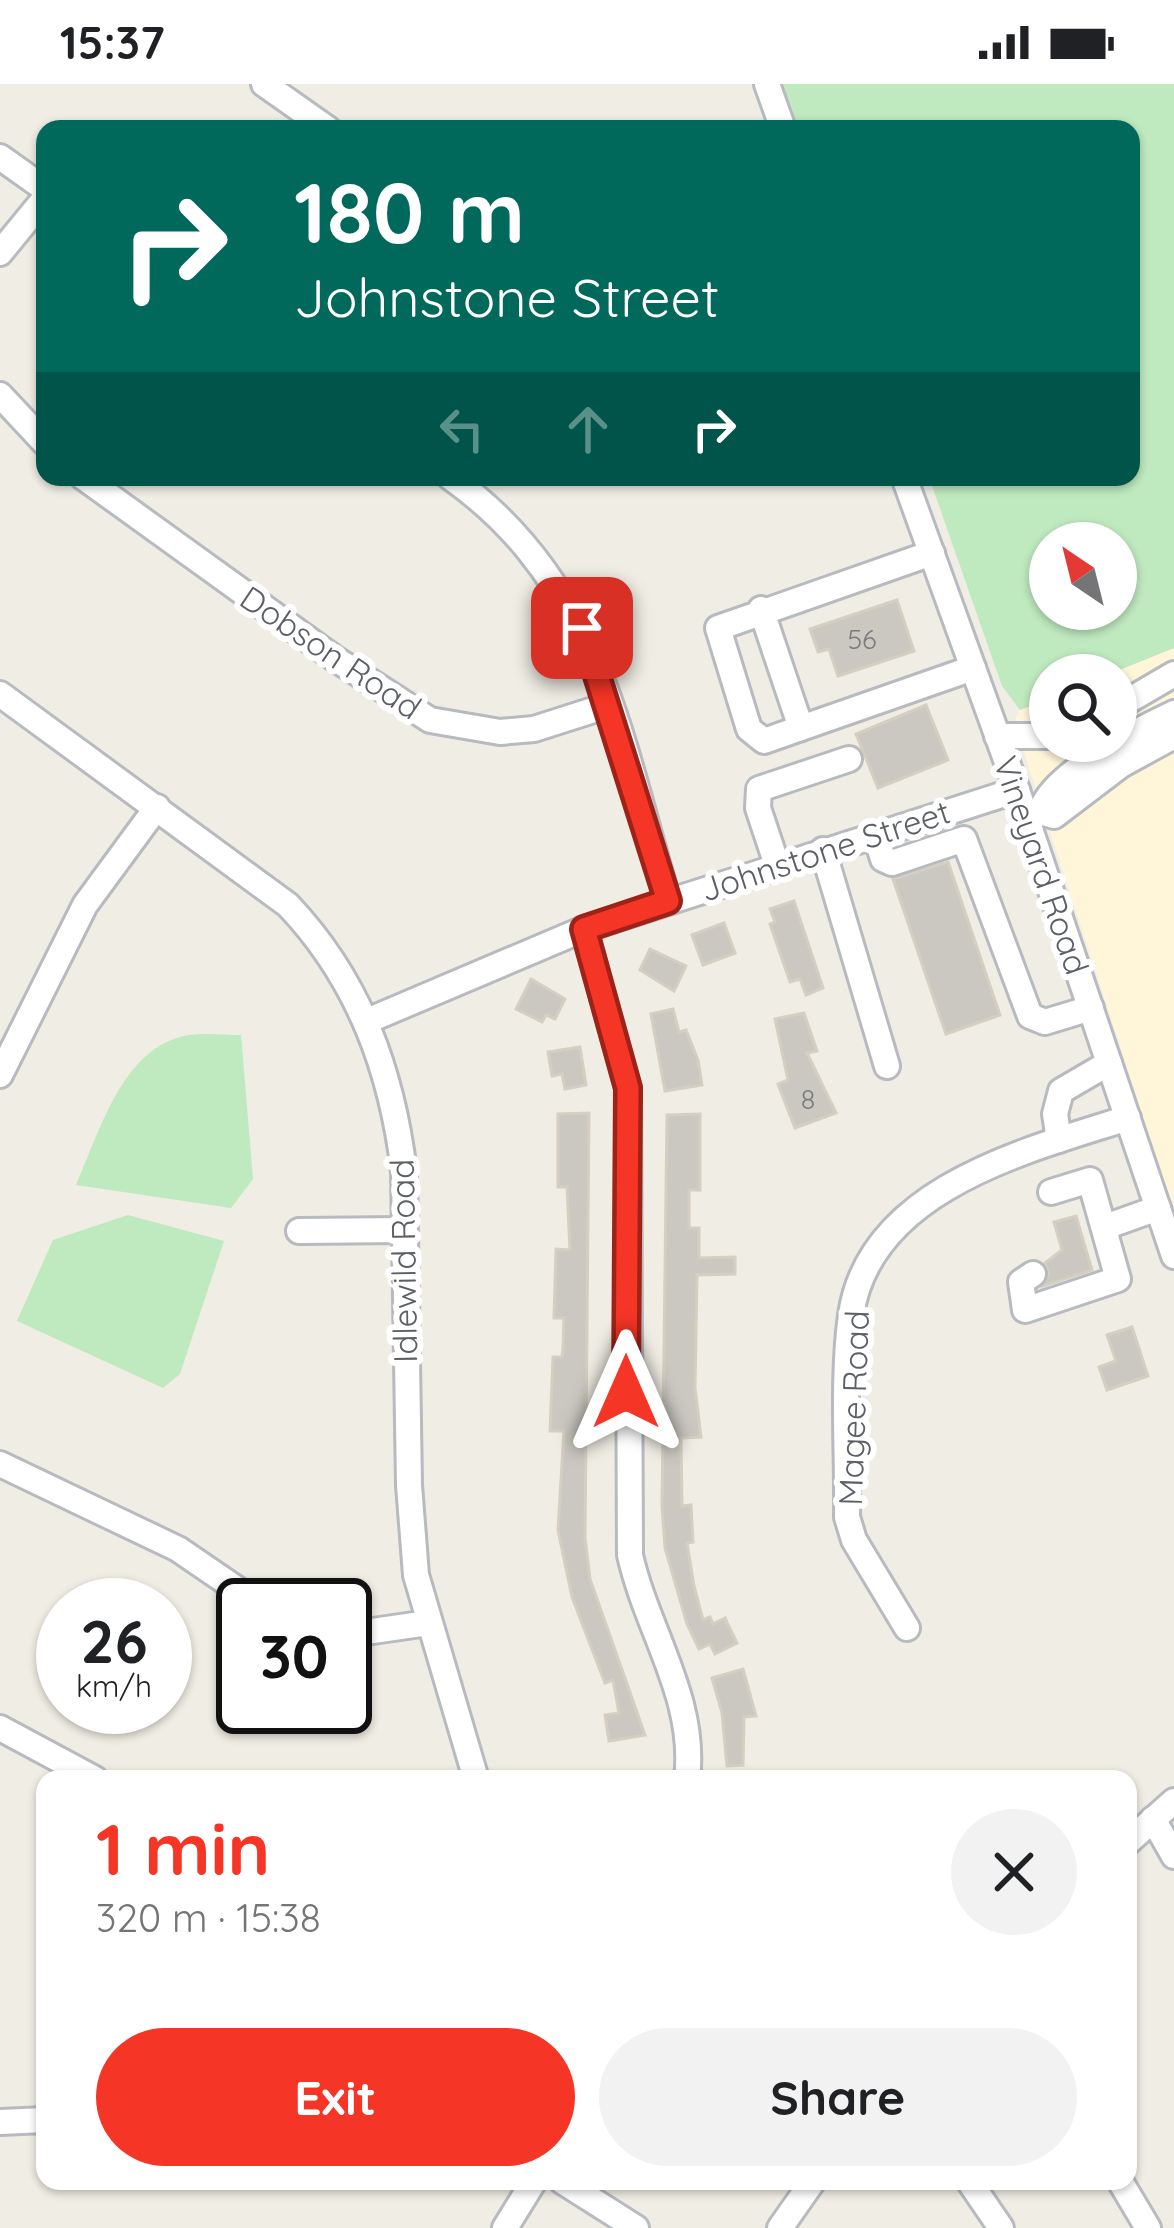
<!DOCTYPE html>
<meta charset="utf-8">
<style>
:root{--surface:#fff;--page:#f2f2f2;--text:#202124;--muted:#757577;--accent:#f53525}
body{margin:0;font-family:Quicksand,sans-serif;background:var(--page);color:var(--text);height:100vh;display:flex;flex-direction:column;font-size:45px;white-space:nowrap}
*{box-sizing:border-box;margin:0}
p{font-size:39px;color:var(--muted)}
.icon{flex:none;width:66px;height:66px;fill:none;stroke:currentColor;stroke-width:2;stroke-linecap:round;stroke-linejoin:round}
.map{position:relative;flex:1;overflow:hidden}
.details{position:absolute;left:36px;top:1686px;width:1101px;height:420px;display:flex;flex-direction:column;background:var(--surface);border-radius:24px;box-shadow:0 3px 9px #0004}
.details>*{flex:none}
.guide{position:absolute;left:36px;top:36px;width:1104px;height:366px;border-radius:24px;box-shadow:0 3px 9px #0004;background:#00695c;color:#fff;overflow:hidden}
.needle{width:78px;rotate:325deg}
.tools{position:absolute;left:1029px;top:438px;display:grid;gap:24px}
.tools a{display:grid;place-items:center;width:108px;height:108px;border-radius:50%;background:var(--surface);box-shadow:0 3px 9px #0004;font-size:60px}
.speed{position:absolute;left:36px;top:1494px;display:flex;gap:24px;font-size:60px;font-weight:700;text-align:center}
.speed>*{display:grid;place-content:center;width:156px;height:156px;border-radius:50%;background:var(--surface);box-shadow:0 3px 9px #0004;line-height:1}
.speed small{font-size:30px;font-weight:400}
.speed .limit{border:6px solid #111;border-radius:18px;background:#fff;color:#111}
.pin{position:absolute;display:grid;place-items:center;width:102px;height:102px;color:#fff;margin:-51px;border-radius:24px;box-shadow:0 6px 18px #0006}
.me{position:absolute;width:132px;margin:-66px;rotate:0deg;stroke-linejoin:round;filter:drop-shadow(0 0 9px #0008)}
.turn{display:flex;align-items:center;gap:42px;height:252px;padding:0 60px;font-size:54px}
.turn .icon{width:156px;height:156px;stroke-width:2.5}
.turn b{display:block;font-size:84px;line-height:102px}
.lanes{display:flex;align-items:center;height:114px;padding:0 60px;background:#0003;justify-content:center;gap:60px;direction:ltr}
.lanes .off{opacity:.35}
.round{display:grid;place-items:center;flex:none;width:126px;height:126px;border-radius:63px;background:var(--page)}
.headline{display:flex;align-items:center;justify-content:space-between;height:204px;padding:0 60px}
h1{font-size:72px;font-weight:700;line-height:90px;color:var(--accent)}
.action{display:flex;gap:24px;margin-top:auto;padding:24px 60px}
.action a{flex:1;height:138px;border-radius:72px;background:var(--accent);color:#fff;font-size:48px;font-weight:700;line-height:138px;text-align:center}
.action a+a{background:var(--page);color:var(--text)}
.status{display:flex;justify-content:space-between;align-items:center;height:84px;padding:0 60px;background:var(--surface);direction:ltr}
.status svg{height:33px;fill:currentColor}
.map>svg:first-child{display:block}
</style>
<div class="status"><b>15:37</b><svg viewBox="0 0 49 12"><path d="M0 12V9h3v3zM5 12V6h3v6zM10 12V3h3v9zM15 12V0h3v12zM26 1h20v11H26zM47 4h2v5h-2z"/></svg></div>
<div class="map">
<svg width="1174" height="2144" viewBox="0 0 1174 2144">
<rect width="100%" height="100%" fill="#f0ede4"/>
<polygon fill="#fff6da" points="1174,564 1174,1127 1014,638 1020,626 1050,614 1050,657 1116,657 1116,591 1107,591"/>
<g fill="#bfe9bf" fill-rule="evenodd">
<path d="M779,0H1174V564L1107,591H1050V614L1020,626L1002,602L929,393H1131V45H794ZM1050,459H1116V525H1050Z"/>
<path d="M241,951L253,1095L231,1124L76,1101C99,1050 121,966 184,952C201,948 223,951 241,951Z"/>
<polygon points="128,1131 224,1157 180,1290 163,1304 17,1237 53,1156"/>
</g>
<g fill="#cbc8c1" stroke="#d5cfc2" stroke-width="3">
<polygon points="897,516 914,567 838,592 829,565 818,568 810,545"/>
<polygon points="926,621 948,676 878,704 856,650"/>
<polygon points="948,778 1000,931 946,950 893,795"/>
<polygon points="794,817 823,904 806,911 800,895 790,898 770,840 775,838 770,825"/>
<polygon points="724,839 735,869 703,881 692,851"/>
<polygon points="650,865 686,882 674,907 640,886"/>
<polygon points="531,895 565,915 555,935 546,931 542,938 516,925"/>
<polygon points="673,925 679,948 686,946 698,976 702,1001 665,1007 651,930"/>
<polygon points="804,929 817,967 807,969 836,1029 795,1044 778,1000 788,996 775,935"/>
<polygon points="580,963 586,1001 565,1005 562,990 552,992 548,968"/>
<polygon points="589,1029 585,1454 590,1495 645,1651 609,1657 605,1631 619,1629 613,1596 605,1599 572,1513 558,1446 564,1347 550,1347 553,1273 562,1273 563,1264 564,1234 554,1234 556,1165 570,1166 567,1103 558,1103 558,1030"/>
<polygon points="700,1030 700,1106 689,1106 689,1144 699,1144 699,1174 735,1173 735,1190 697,1191 695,1304 701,1353 681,1354 682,1422 691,1421 693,1458 687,1459 694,1502 703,1536 710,1533 713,1540 725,1534 737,1559 715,1570 710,1560 699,1565 687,1540 665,1464 662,1423 667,1031"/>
<polygon points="1076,1132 1092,1186 1043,1202 1049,1190 1045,1179 1062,1166 1054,1138"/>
<polygon points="1132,1243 1148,1292 1107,1306 1099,1283 1116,1277 1107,1251"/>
<polygon points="743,1585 756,1632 744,1633 743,1681 727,1682 722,1629 712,1594"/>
</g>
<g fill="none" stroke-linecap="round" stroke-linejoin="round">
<g stroke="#b7babf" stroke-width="30">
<g id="minor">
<polyline points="264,0 328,45"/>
<polyline points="767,0 783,45"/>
<polyline points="0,73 45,105"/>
<polyline points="0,169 45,114"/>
<polyline points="0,311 45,359"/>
<polyline points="83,393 334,574 430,636 500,648 534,645 609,621"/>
<path d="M450,393C599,499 619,653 668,817"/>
<polyline points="904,393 1017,706 1174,1172"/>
<polyline points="761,525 801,644 764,657 749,645 718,544 932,469"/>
<path d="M0,610L288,821C359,896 392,987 404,1088L409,1401L416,1491L476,1695"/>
<polyline points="1116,624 1174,590"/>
<polyline points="801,644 973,584"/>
<polyline points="997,652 1050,652"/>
<path d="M1041,728C1048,692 1140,645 1174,629"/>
<polyline points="1028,737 1041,728 1054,732 1121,681 1174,652"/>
<polyline points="875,749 883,775 892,779 964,755 1030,932 1045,938 1091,924"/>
<polyline points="823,766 887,982"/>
<polyline points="777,781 758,724 759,705 849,675"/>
<path d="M584,845L628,1004L630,1471C647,1547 697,1615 687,1695"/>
<polyline points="367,937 584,845 1017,706"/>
<polyline points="0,991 85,821 157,723"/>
<polyline points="1059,1056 1055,1030 1061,1007 1109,979"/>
<polyline points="1105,1143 1158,1124"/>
<polyline points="299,1147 404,1146"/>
<polyline points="1033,1190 1021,1198 1025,1226 1118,1195 1090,1096 1051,1108"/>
<polyline points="0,1380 178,1465 260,1521"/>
<path d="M907,1544L854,1456L847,1433C848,1368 842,1296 851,1231C869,1105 1027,1066 1128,1034"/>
<polyline points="345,1551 428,1539"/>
<polyline points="0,1644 95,1695"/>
<polyline points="1153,1735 1174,1772"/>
<polyline points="1128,1758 1174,1717"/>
<polyline points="0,2038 45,2036"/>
<polyline points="562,2097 636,2144"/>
<polyline points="969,2097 1001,2144"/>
<polyline points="1120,2097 1148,2144"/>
<polyline points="505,2144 534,2097"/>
<polyline points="780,2144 813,2097"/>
</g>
</g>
<use href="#minor" stroke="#fff" stroke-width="24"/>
</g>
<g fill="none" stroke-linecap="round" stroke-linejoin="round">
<g stroke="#9f2218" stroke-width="30">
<polyline id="route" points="582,544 668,817 584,845 628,1004 626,1308"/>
</g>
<use href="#route" stroke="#f53525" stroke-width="21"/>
</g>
<g text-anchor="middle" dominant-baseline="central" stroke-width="12" stroke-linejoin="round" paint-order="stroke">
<g font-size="27" fill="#787a7d">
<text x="862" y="555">56</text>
<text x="808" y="1015">8</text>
</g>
<g font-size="33" fill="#5c6066" stroke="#fff">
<text transform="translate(331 568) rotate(34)">Dobson Road</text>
<text transform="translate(825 766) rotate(-18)">Johnstone Street</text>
<text transform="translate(1042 781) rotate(71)">Vineyard Road</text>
<text transform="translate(403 1177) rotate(-91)">Idlewild Road</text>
<text transform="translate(853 1324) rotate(-88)">Magee Road</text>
</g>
</g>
</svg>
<div class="tools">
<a><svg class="needle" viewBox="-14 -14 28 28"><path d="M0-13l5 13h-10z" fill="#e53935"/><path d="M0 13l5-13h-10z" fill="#757577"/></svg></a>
<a><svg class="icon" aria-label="search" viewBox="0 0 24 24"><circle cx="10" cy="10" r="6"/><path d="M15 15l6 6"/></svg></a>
</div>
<div class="speed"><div>26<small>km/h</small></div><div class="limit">30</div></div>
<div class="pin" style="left:582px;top:544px;background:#d93025"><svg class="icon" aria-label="arrive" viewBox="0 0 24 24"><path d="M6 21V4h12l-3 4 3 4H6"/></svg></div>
<svg class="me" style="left:626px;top:1308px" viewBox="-20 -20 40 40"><path d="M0-17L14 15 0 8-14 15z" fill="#f53525" stroke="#fff" stroke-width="4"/></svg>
<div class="guide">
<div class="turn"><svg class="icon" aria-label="right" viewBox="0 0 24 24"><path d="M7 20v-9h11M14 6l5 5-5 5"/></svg><div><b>180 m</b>Johnstone Street</div></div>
<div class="lanes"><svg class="icon off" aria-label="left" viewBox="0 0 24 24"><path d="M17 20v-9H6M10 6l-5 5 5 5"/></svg><svg class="icon off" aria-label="ahead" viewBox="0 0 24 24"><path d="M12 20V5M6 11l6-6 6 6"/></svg><svg class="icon" aria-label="right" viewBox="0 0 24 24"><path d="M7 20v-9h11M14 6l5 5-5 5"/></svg></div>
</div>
<section class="details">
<div class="headline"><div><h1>1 min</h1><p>320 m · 15:38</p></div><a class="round"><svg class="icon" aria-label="close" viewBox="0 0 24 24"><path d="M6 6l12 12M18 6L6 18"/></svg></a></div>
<div class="action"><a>Exit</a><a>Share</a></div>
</section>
</div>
